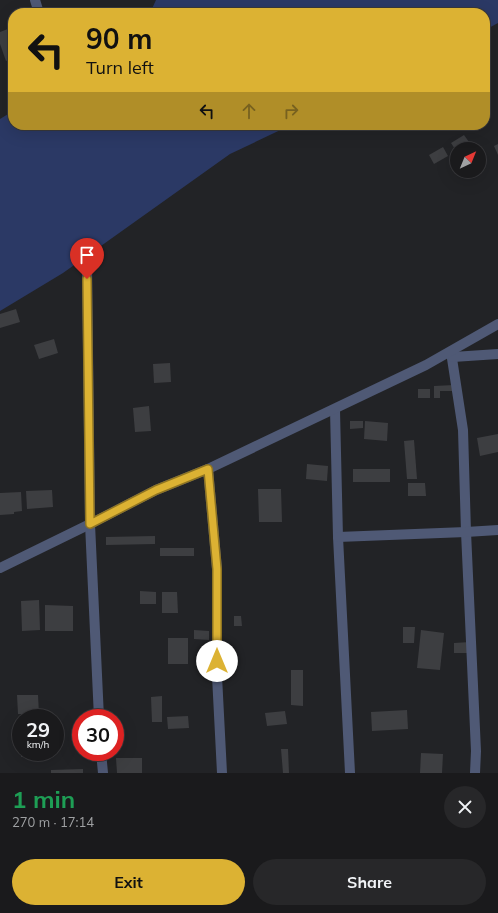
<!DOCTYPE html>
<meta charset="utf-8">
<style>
:root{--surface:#1a1a1c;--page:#272729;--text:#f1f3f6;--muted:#9fa1a3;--line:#38383b;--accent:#dcb233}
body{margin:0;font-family:Mulish,sans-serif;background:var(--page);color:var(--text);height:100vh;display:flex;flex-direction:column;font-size:15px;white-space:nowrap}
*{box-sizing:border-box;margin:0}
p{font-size:13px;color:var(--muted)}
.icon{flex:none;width:22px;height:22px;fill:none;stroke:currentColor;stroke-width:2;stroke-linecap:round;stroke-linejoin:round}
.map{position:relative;height:773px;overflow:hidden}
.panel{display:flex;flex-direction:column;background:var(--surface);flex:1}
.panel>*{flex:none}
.hud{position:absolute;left:8px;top:8px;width:482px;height:122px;border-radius:16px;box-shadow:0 4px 16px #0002,0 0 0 1px var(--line);background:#dcb233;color:#111;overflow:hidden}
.needle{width:26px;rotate:43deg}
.tools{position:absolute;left:450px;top:142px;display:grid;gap:8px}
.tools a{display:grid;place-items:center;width:36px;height:36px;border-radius:50%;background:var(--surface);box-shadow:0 4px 16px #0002,0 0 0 1px var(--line);font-size:20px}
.speed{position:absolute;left:12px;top:709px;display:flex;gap:8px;font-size:20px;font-weight:700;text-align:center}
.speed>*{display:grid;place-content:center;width:52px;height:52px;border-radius:50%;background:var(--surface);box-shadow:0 4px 16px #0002,0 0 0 1px var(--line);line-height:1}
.speed small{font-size:10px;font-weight:400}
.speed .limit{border:6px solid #d22;background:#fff;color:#111}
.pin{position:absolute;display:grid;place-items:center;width:34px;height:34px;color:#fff;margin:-41px -17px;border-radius:50% 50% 50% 0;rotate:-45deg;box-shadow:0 0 4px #0007}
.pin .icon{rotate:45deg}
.me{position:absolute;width:44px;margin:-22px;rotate:0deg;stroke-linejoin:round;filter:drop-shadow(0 0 3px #0008)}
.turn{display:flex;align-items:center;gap:14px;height:84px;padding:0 12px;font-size:18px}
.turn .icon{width:52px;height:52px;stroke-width:2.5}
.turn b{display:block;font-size:28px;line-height:34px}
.lanes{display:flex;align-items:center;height:38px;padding:0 12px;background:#0003;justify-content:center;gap:20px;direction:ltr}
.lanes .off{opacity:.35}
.round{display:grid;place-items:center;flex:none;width:42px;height:42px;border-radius:21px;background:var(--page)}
.summary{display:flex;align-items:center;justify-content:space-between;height:68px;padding:0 12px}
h1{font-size:24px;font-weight:700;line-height:30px;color:#1e9e55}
.button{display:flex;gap:8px;margin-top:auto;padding:8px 12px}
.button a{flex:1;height:46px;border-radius:24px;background:var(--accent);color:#111;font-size:16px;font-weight:700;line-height:46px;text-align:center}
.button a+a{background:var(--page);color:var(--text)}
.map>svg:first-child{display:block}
</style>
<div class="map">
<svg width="498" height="773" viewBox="0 0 498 773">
<rect width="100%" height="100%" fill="#222326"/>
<g fill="#2b3965">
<polygon points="156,0 498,0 498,23 485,30 485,13 150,13"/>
<polygon points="13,111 13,125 291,125 230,154 63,273 0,311 0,119"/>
</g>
<g fill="#3d3e41">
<polygon points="13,27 13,58 6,61 0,44 0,32"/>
<polygon points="464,135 469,142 459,149 457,149 457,152 451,143"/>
<polygon points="498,144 498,155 494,146"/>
<polygon points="443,147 448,156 434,164 429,155"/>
<polygon points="16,309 20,322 0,328 0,314"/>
<polygon points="54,339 58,353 39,359 34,345"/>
<polygon points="170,363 171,382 154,383 153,364"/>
<polygon points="454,385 454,391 440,391 440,398 434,398 434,386"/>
<rect x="418" y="389" width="12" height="9"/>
<polygon points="149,406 151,431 135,432 133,408"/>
<polygon points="350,421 363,421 363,428 350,429"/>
<polygon points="365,421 388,423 387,441 364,439"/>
<polygon points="498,434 498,452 480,456 477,438"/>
<polygon points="414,440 417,479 407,479 404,441"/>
<polygon points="307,464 328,466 327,481 306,479"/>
<rect x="353" y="469" width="37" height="13"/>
<polygon points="408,483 425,483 426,496 408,496"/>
<polygon points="258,489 281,489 282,522 259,522"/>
<polygon points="52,490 53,507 27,509 26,491"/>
<polygon points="21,492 22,511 14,512 14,514 0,515 0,493"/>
<polygon points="155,536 155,544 106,545 106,537"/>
<rect x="160" y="548" width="34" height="8"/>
<polygon points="140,591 156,592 156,604 140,604"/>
<polygon points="162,592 177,592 178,613 162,613"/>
<polygon points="39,600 40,630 22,631 21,601"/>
<polygon points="45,605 73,606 73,631 45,631"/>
<polygon points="234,616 241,616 242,626 234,626"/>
<polygon points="403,627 415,627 414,643 403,643"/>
<polygon points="194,630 209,631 209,640 194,639"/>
<polygon points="421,630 444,633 440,670 417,668"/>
<rect x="168" y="638" width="20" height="26"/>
<polygon points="470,642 470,653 454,653 454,643"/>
<polygon points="207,662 214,662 215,673 207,673"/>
<polygon points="291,670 303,670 303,706 291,705"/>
<polygon points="17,695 38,695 39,714 18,714"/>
<polygon points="162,696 162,722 152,722 151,697"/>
<polygon points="407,710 408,729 372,731 371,712"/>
<polygon points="285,711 287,724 267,726 265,713"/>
<polygon points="188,716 189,728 168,729 167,717"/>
<polygon points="281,749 288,749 289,773 283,773"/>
<polygon points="21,752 41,752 41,756 21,757"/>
<polygon points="421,753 443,754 442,773 420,773"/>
<polygon points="116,758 142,758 142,773 117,773"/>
<polygon points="83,769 83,773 51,773 51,770"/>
</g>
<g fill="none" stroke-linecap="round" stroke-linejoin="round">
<g stroke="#4f5975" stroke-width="10">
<polyline points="35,0 39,13"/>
<polyline points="87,263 90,524 99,718"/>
<polyline points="451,352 463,430 466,532 476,751 475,773"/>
<polyline points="453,357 498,354"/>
<polyline points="335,410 338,537 350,773"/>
<polyline points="208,469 217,569 217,676 222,773"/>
<polyline points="338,537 466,532 498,530"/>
<polyline points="0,568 90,524 156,490 208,469 426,365 498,324"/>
<polyline points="101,752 103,773"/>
</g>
</g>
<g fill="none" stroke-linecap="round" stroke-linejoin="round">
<g stroke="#8f7421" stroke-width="10">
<polyline id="route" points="87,279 90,524 156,490 208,469 217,569 217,661"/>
</g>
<use href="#route" stroke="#dcb233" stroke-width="7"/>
</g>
</svg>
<div class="tools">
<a><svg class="needle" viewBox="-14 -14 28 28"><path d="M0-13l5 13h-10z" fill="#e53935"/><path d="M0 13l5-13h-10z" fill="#9fa1a3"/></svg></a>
</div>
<div class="speed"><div>29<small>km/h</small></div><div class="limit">30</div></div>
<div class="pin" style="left:87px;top:279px;background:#d93025"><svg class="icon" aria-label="arrive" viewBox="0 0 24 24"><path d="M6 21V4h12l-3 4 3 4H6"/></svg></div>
<svg class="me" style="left:217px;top:661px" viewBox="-20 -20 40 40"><circle r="19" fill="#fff"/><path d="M0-13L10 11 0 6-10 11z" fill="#dcb233"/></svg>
<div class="hud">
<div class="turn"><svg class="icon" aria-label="left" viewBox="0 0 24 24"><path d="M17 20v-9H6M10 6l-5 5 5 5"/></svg><div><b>90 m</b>Turn left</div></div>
<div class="lanes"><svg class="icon" aria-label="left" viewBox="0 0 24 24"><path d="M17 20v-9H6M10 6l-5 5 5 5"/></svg><svg class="icon off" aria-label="ahead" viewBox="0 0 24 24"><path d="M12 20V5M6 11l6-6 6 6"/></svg><svg class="icon off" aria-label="right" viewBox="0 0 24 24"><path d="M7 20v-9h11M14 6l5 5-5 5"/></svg></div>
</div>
</div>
<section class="panel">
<div class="summary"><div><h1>1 min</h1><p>270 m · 17:14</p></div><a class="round"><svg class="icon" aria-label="close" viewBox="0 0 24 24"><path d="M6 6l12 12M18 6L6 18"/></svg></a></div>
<div class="button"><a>Exit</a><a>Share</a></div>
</section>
